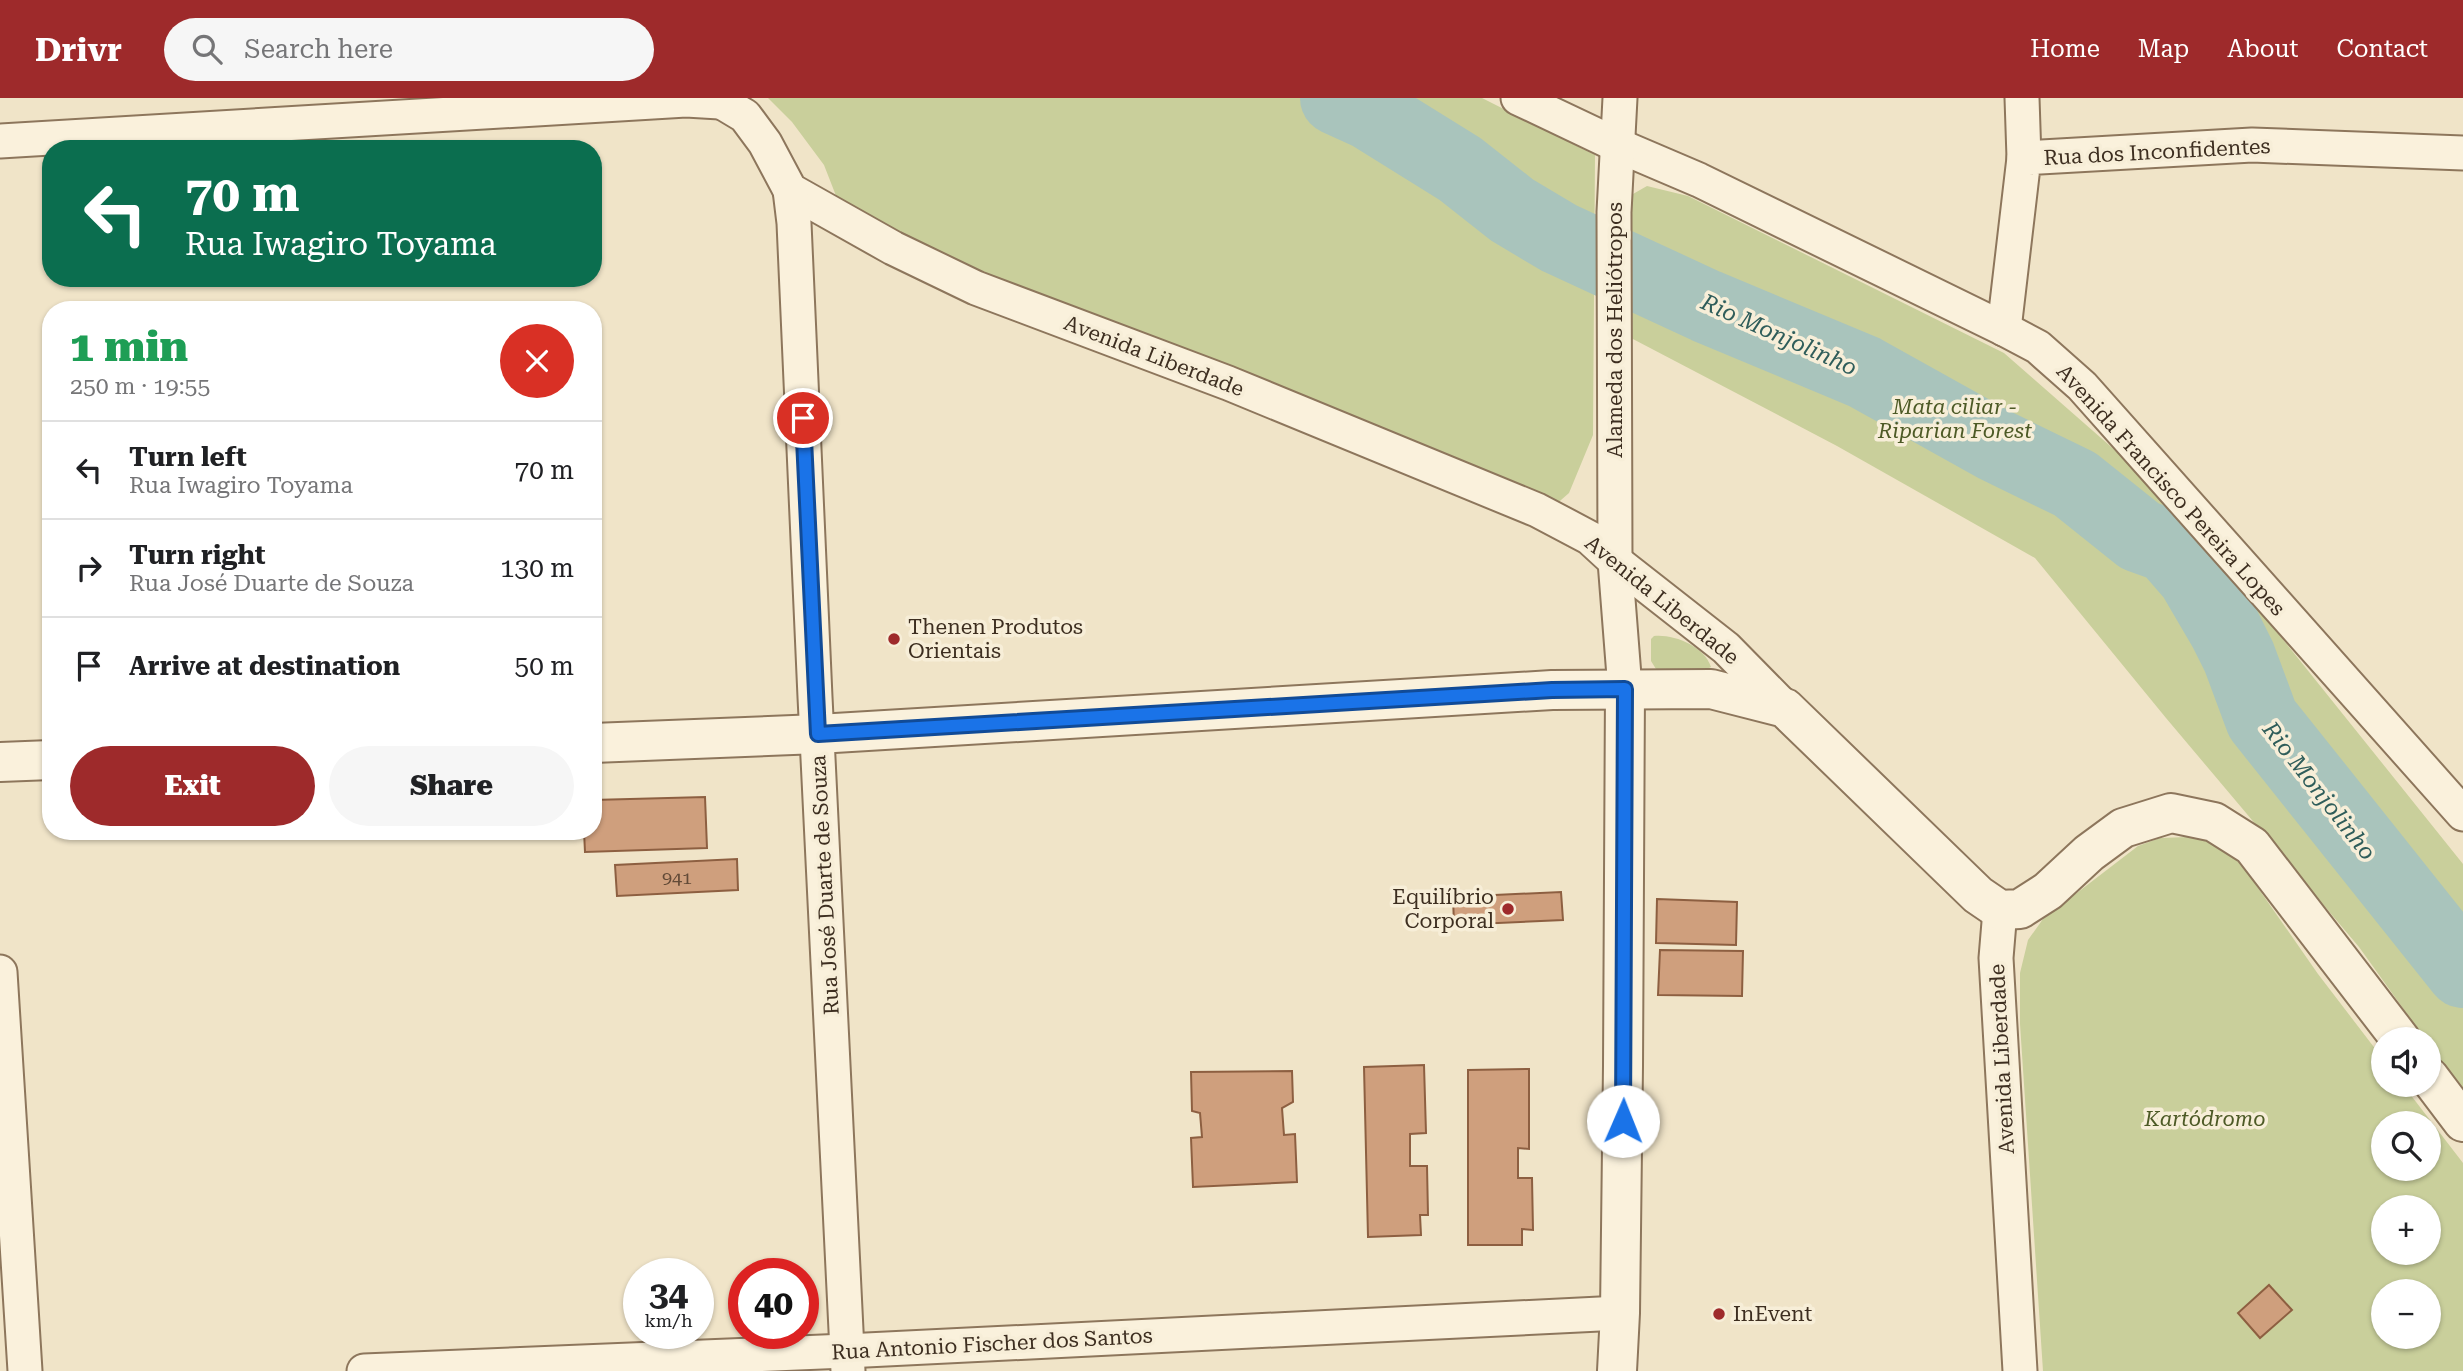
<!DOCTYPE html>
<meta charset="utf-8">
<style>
:root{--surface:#fff;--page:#f6f6f6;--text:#202124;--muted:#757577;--line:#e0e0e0;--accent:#9e2a2b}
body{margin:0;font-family:"Roboto Serif",serif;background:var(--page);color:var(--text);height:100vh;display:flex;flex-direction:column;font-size:26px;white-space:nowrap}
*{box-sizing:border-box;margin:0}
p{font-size:23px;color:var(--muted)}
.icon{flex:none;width:38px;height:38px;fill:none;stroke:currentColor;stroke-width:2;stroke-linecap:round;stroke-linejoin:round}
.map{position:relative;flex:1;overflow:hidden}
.sheet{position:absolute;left:42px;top:203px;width:560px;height:539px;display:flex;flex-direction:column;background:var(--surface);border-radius:28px;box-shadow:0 2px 5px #0004}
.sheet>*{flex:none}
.hud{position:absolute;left:42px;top:42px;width:560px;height:147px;border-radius:28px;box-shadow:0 2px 5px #0004;background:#0b6e4f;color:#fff;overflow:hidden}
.fabs{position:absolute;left:2371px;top:929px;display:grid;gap:14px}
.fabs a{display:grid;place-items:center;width:70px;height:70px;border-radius:50%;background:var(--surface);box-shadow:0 2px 5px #0004;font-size:35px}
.speed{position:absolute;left:623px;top:1160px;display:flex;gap:14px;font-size:35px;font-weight:700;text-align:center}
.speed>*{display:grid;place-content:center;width:91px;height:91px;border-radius:50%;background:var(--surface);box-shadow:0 2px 5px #0004;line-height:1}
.speed small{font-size:18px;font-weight:400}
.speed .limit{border:10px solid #d22;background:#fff;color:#111}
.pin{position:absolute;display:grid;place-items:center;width:60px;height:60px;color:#fff;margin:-30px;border:4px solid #fff;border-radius:50%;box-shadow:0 2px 7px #0007}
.me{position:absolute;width:77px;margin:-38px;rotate:1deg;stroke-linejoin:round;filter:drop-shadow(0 0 5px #0008)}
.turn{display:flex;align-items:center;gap:24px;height:147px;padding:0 28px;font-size:32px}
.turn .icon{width:91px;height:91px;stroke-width:2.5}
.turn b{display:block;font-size:49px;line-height:60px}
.round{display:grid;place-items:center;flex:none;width:74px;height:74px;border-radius:37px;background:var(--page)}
.overview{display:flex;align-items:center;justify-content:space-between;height:119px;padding:0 28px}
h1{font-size:42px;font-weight:800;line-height:52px;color:#1e9e55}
.button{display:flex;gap:14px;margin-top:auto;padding:14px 28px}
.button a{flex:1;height:80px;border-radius:42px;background:var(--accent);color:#fff;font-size:28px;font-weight:800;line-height:80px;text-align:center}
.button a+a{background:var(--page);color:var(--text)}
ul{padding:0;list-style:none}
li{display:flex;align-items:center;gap:21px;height:98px;padding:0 28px;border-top:2px solid var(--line)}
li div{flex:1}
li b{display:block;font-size:26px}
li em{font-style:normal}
header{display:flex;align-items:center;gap:42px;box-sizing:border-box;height:98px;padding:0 35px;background:var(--accent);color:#fff}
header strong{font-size:33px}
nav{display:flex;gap:38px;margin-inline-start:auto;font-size:24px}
.search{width:490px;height:63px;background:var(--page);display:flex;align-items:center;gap:18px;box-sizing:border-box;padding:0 24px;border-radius:38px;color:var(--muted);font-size:26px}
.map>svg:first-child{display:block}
</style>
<header>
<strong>Drivr</strong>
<div class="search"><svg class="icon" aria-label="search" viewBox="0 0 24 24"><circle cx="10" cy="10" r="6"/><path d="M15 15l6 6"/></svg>Search here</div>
<nav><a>Home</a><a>Map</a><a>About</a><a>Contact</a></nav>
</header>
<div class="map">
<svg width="2463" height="1273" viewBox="0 0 2463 1273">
<rect width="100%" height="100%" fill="#f0e4c8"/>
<g fill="#c9cf9b" fill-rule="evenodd">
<polygon points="768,0 1482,0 1595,57 1593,337 1569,395 1553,409 1113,229 852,118 840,108 824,67 792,24"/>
<polygon points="1647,88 1688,98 2004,255 2125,361 2249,499 2463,766 2463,995 2429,947 2429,942 2425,941 2359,849 2166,620 2035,460 1837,348 1631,240 1626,100"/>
<path d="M1654,538C1674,536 1704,548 1711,569L1705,572L1656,571L1651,563V541Z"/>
<path d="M2188,739L2215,745L2232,757L2249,777L2318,876L2383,961L2384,987H2403L2463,1065V1273H2043L2020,926V875L2028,842L2043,821L2138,748L2160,740ZM2384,1026H2429V1071H2384ZM2384,1110H2429V1155H2384ZM2384,1194H2429V1239H2384Z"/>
</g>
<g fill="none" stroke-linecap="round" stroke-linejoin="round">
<polyline stroke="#a9c4bc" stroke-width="74" points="1337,0 1370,15 1460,71 1512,112 1559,140 1706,208 1864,274 1995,347 2075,386 2140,438 2168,448 2194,478 2225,531 2239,559 2262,621 2463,873"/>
</g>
<g fill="#cf9f7d" stroke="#8d5f41" stroke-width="2">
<polygon points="705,699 707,750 585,754 584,733 593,733 593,702"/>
<polygon points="737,761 738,792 617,798 615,767"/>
<polygon points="1561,794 1563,822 1454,827 1453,799"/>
<polygon points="1657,801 1737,804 1736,847 1656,845"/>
<polygon points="1660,852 1743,853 1742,898 1658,897"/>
<polygon points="1424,967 1426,1035 1410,1036 1410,1068 1427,1068 1428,1117 1420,1117 1421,1137 1368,1139 1364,969"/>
<polygon points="1529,971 1529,1051 1518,1050 1518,1080 1532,1080 1533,1132 1522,1131 1522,1147 1468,1147 1468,972"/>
<polygon points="1292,973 1293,1004 1282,1010 1284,1037 1295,1036 1297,1084 1193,1089 1191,1040 1202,1039 1200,1015 1192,1013 1191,974"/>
<polygon points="2269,1187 2292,1212 2260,1240 2238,1215"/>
</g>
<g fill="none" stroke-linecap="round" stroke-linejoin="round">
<g stroke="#8d765c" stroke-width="37">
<g id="minor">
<polyline points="715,0 745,18 765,45 790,92 893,150 976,190 1228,285 1537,412 1590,440 1615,463 1726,550 1785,610"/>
<polyline points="1518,0 1617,47 1699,82 2004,231 2038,249 2082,288 2463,716"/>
<polyline points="1620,0 1614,114 1615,463 1625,591"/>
<polyline points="2022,0 2024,60"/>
<polyline points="0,43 686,2 720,4"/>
<polyline points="790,92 794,125 815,599 848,1273"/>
<polyline points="2004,231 2024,60 2252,47 2463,55"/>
<polyline points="2000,812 1996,860 2020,1273"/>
<polyline points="0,874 25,1273"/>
<polyline points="364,1273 846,1253 1620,1215"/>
</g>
</g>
<g stroke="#8d765c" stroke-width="42">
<g id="tertiary">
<polyline points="593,645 818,636 1552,592 1711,591 1785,610 1978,797 2000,812 2020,811 2048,793 2089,755 2123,730 2171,715 2214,724 2252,748 2401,942"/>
<polyline points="0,664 51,662"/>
<polyline points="2429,979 2463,1024"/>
<polyline points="1617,1273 1620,1215 1623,968 1625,591"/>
</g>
</g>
<use href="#minor" stroke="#faf1dc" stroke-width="33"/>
<use href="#tertiary" stroke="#faf1dc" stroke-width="38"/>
</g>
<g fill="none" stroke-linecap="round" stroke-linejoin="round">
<g stroke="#114b97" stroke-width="18">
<polyline id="route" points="803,320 818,636 1552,592 1625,591 1623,1023"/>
</g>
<use href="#route" stroke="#1a73e8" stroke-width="12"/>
</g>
<g fill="#9e2a2b" stroke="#f7eed8" stroke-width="2.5">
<circle cx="894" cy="541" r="7"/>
<circle cx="1508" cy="811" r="7"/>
<circle cx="1719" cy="1216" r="7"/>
</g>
<g text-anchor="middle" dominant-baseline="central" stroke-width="7" stroke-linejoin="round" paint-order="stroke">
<g font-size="18" fill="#624a37">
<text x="677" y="779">941</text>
</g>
<g font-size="21" fill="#3d2e20" stroke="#f7eed8">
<text transform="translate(2157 54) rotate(-3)">Rua dos Inconfidentes</text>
<text transform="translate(1615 232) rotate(-90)">Alameda dos Heliótropos</text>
<text transform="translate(1154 258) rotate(21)">Avenida Liberdade</text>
<text transform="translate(2171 392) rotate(48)">Avenida Francisco Pereira Lopes</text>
<text transform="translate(1662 502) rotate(39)">Avenida Liberdade</text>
<text transform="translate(825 787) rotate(-93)">Rua José Duarte de Souza</text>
<text transform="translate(2002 961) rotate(-93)">Avenida Liberdade</text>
<text transform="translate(992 1246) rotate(-3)">Rua Antonio Fischer dos Santos</text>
</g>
<g font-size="21" font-style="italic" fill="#4d5a26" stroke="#f7eed8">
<text x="1955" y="309">Mata ciliar -<tspan x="1955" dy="24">Riparian Forest</tspan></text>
<text x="2205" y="1021">Kartódromo</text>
</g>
<g font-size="21" fill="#3d2e20" stroke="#f7eed8" text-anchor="start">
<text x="908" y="529">Thenen Produtos<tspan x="908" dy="24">Orientais</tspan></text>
<text x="1494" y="799" text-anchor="end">Equilíbrio<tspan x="1494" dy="24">Corporal</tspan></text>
<text x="1733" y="1216">InEvent</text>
</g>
<g font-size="23" font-style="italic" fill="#2f5d5a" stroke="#f7eed8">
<text transform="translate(1779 237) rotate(24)">Rio Monjolinho</text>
<text transform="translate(2319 693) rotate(52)">Rio Monjolinho</text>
</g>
</g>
</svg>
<div class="fabs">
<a><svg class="icon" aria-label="sound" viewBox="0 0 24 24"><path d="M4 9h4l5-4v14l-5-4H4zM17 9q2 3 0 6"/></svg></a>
<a><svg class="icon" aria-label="search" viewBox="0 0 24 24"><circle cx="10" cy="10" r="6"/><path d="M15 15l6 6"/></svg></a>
<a>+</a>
<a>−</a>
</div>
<div class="speed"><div>34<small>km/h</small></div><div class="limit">40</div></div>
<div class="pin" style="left:803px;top:320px;background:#d93025"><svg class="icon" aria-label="arrive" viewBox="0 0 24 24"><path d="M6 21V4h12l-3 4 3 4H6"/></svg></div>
<svg class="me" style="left:1623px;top:1023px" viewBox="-20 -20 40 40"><circle r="19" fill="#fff"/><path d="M0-13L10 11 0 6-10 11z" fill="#1a73e8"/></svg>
<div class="hud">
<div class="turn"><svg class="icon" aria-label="left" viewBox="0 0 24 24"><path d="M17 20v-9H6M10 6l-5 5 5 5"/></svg><div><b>70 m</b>Rua Iwagiro Toyama</div></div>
</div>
<section class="sheet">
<div class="overview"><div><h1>1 min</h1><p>250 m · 19:55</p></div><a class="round" style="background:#d93025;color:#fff"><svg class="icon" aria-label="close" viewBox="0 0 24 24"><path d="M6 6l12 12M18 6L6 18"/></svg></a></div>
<ul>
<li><svg class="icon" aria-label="left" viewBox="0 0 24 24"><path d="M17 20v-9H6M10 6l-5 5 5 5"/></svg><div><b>Turn left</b><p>Rua Iwagiro Toyama</p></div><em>70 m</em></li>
<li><svg class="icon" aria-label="right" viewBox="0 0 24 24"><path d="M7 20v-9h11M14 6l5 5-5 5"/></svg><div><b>Turn right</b><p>Rua José Duarte de Souza</p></div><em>130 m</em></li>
<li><svg class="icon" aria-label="arrive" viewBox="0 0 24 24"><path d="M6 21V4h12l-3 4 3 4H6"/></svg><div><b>Arrive at destination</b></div><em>50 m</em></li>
</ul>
<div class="button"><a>Exit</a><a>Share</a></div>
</section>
</div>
